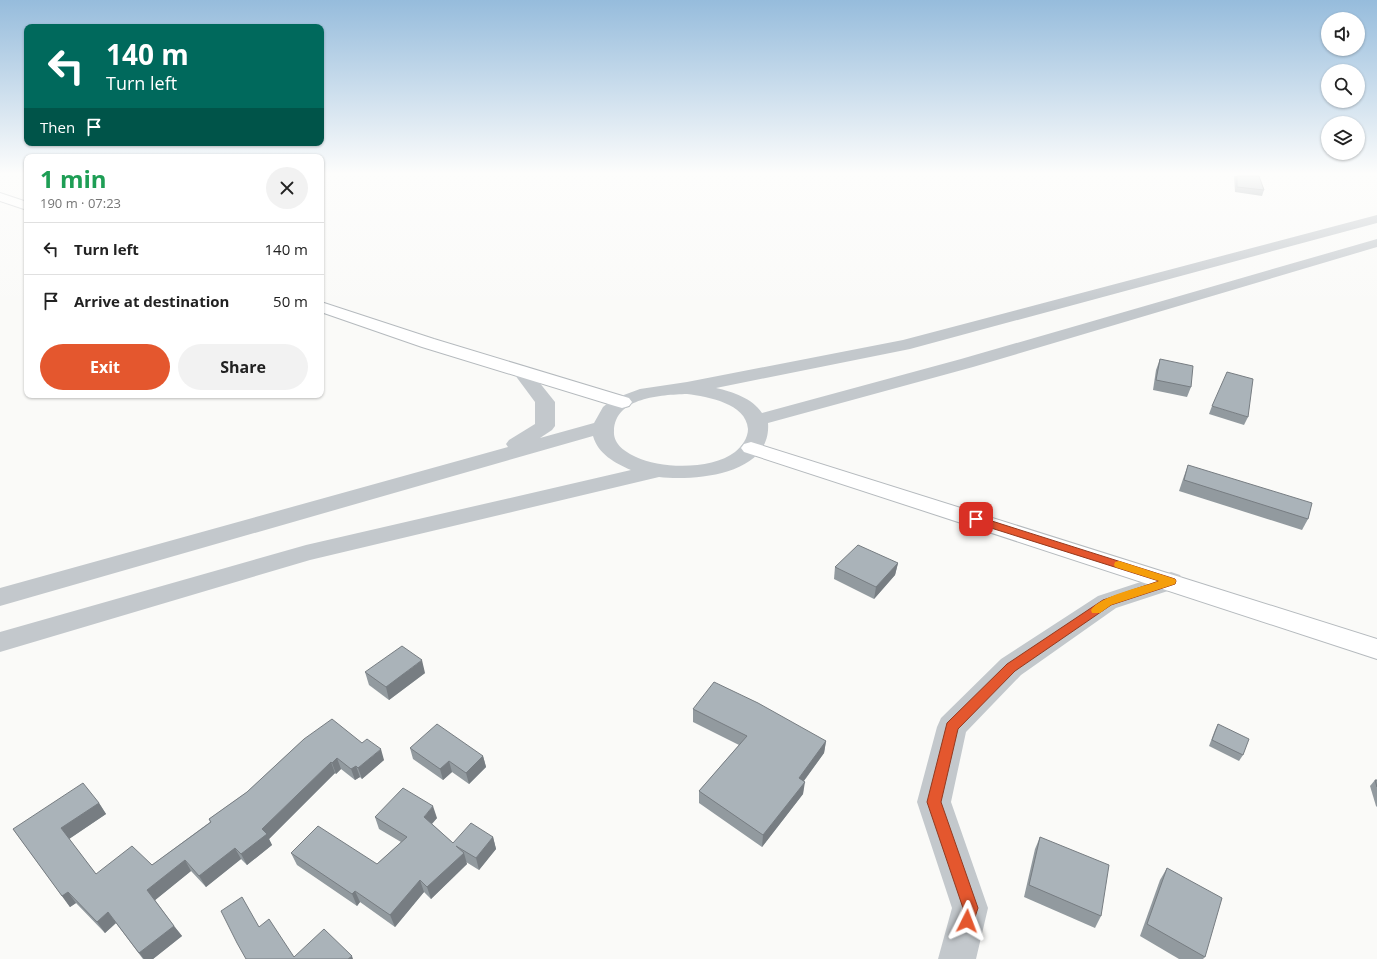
<!DOCTYPE html>
<meta charset="utf-8">
<style>
:root{--surface:#fff;--page:#f2f2f2;--text:#222;--muted:#767676;--line:#e0e0e0;--accent:#e4572e}
body{margin:0;font-family:"Open Sans",sans-serif;background:var(--page);color:var(--text);height:100vh;display:flex;flex-direction:column;font-size:15px;white-space:nowrap}
*{box-sizing:border-box;margin:0}
p{font-size:13px;color:var(--muted)}
.icon{flex:none;width:22px;height:22px;fill:none;stroke:currentColor;stroke-width:2;stroke-linecap:round;stroke-linejoin:round}
.map{position:relative;flex:1;overflow:hidden}
.sheet{position:absolute;left:24px;top:154px;width:300px;height:244px;display:flex;flex-direction:column;background:var(--surface);border-radius:8px;box-shadow:0 1px 3px #0004}
.sheet>*{flex:none}
.hud{position:absolute;left:24px;top:24px;width:300px;height:122px;border-radius:8px;box-shadow:0 1px 3px #0004;background:#00695c;color:#fff;overflow:hidden}
.fabs{position:absolute;left:1321px;top:12px;display:grid;gap:8px}
.fabs a{display:grid;place-items:center;width:44px;height:44px;border-radius:50%;background:var(--surface);box-shadow:0 1px 3px #0004;font-size:20px}
.pin{position:absolute;display:grid;place-items:center;width:34px;height:34px;color:#fff;margin:-17px;border-radius:8px;box-shadow:0 2px 6px #0006}
.me{position:absolute;width:44px;margin:-22px;rotate:3deg;stroke-linejoin:round;filter:drop-shadow(0 0 3px #0008)}
.turn{display:flex;align-items:center;gap:14px;height:84px;padding:0 16px;font-size:18px}
.turn .icon{width:52px;height:52px;stroke-width:2.5}
.turn b{display:block;font-size:28px;line-height:34px}
.then{display:flex;align-items:center;height:38px;padding:0 16px;background:#0003;gap:8px;font-size:15px}
.round{display:grid;place-items:center;flex:none;width:42px;height:42px;border-radius:21px;background:var(--page)}
.head{display:flex;align-items:center;justify-content:space-between;height:68px;padding:0 16px}
h1{font-size:24px;font-weight:700;line-height:30px;color:#1e9e55}
.button{display:flex;gap:8px;margin-top:auto;padding:8px 16px}
.button a{flex:1;height:46px;border-radius:24px;background:var(--accent);color:#fff;font-size:16px;font-weight:700;line-height:46px;text-align:center}
.button a+a{background:var(--page);color:var(--text)}
ul{padding:0;list-style:none}
li{display:flex;align-items:center;gap:12px;height:52px;padding:0 16px;border-top:1px solid var(--line)}
li div{flex:1}
li b{display:block;font-size:15px}
li em{font-style:normal}
.map>svg:first-child{display:block}
</style>
<div class="map">
<svg width="1377" height="959" viewBox="0 0 1377 959">
<rect width="100%" height="100%" fill="#fafaf8"/>
<g fill="none" stroke-linecap="round" stroke-linejoin="round">
<g stroke="#b5babe" stroke-width="2">
<g id="major">
<polygon points="0,193 27,202 27,210 0,201"/>
<polygon points="321,302 434,339 629,398 632,402 629,406 622,408 615,406 422,347 321,312"/>
<polygon points="751,442 1377,639 1377,659 744,452 741,448 744,444"/>
</g>
</g>
<g fill="#c3c8cc" fill-rule="evenodd">
<path d="M1377,215V223L910,349L716,388C733,392 752,398 762,413L961,359L1377,239V247L973,367L768,423C772,475 695,481 659,477L310,560L0,652V632L306,545L631,470C615,463 598,454 593,436L0,606V588L508,447L506,444L509,440L535,424V402L512,371L515,367L521,366L527,367L555,402V426L552,430L540,438L594,423L603,407L613,399L640,389L687,382L903,340ZM687,394C708,397 746,403 748,429C748,438 742,446 735,452C712,470 661,469 636,457C625,452 613,444 614,431C615,397 661,395 687,394Z"/>
<polygon points="1171,572 1180,575 1184,581 1180,587 1116,608 1021,675 966,732 951,802 988,908 976,959 938,959 952,908 917,802 937,727 941,718 1001,659 1098,596"/>
</g>
<use href="#major" fill="#fff" fill-rule="evenodd"/>
</g>
<g fill="#929a9f">
<polygon points="1234,176 1259,176 1264,190 1262,196 1235,192"/>
<polygon points="1160,359 1191,387 1187,397 1153,390 1156,370"/>
<polygon points="1212,406 1248,417 1244,425 1209,414"/>
<polygon points="1188,465 1308,519 1302,530 1179,491 1184,476"/>
<polygon points="898,563 895,575 874,599 834,579 835,567"/>
<polygon points="365,672 425,673 389,700 369,685"/>
<polygon points="693,709 826,741 824,753 804,781 803,794 762,847 699,803 699,791 739,745 693,722"/>
<polygon points="1218,724 1243,755 1239,761 1209,746 1215,730"/>
<polygon points="304,739 384,760 362,779 360,777 355,780 341,769 336,774 335,773 269,839 272,845 247,865 241,859 206,887 191,871 155,900 174,926 182,936 153,959 143,959 116,923 105,933 76,903 70,907 13,829 99,803 106,814 69,839 96,874 152,865 210,822 209,819 247,792"/>
<polygon points="410,748 483,756 486,767 469,784 452,772 443,780 413,759"/>
<polygon points="1375,780 1377,780 1377,807 1376,806 1370,786"/>
<polygon points="375,817 437,818 432,824 453,843 493,837 496,849 479,870 466,862 467,864 431,899 424,892 395,927 360,902 357,906 297,865 291,853 377,864 401,842 379,829"/>
<polygon points="1040,837 1101,916 1095,928 1024,897 1035,849"/>
<polygon points="1167,868 1205,957 1203,959 1179,959 1140,936 1160,880"/>
</g>
<g fill="#777d82">
<polygon points="898,563 895,575 874,599 876,587"/>
<polygon points="422,660 425,673 389,700 386,687"/>
<polygon points="826,741 824,753 797,790 799,778"/>
<polygon points="381,749 384,760 362,779 358,768"/>
<polygon points="483,756 486,767 469,784 466,773"/>
<polygon points="337,758 341,769 336,774 332,763"/>
<polygon points="449,761 452,772 443,780 440,769"/>
<polygon points="331,762 335,773 269,839 272,845 247,865 241,854 262,829"/>
<polygon points="356,766 360,777 355,780 351,769"/>
<polygon points="805,782 803,794 762,847 763,835"/>
<polygon points="99,803 106,814 69,839 61,828"/>
<polygon points="433,806 437,818 427,829 424,817"/>
<polygon points="493,837 496,849 479,870 476,858"/>
<polygon points="235,848 241,859 206,887 199,876"/>
<polygon points="464,853 467,864 431,899 427,887"/>
<polygon points="185,860 191,871 154,901 147,890"/>
<polygon points="420,880 424,892 395,927 390,915"/>
<polygon points="355,891 360,902 357,906 352,894"/>
<polygon points="68,892 76,903 70,907 62,896"/>
<polygon points="108,912 116,923 105,933 97,922"/>
<polygon points="174,926 182,936 153,959 144,959 139,953"/>
<polygon points="352,956 353,959 348,959"/>
</g>
<g fill="#aab3b9" stroke="#777d82">
<polygon points="1237,176 1259,176 1264,190 1237,187"/>
<polygon points="1160,359 1193,366 1191,387 1156,380"/>
<polygon points="1227,372 1253,379 1248,417 1212,406"/>
<polygon points="1188,465 1312,503 1308,519 1184,480"/>
<polygon points="858,545 898,563 876,587 835,567"/>
<polygon points="402,646 422,660 386,687 365,672"/>
<polygon points="714,682 758,703 826,741 799,778 805,782 763,835 699,791 747,736 693,709"/>
<polygon points="332,719 362,743 367,739 381,749 358,768 356,766 351,769 337,758 332,763 331,762 262,829 267,834 241,854 235,848 199,876 185,860 147,890 174,926 139,953 108,912 97,922 68,892 62,896 13,829 83,783 99,803 61,828 96,874 132,846 152,865 211,822 209,819 247,792 304,739"/>
<polygon points="437,724 483,756 466,773 449,761 440,769 410,748"/>
<polygon points="1218,724 1249,739 1243,755 1212,740"/>
<polygon points="1375,780 1377,780 1377,787"/>
<polygon points="403,788 433,806 424,817 453,843 471,823 493,837 476,858 456,846 464,853 427,887 420,880 390,915 355,891 352,894 291,853 318,826 377,864 407,837 375,817"/>
<polygon points="1040,837 1109,865 1101,916 1029,885"/>
<polygon points="1167,868 1222,898 1205,957 1147,924"/>
<polygon points="242,897 259,927 269,919 294,957 324,929 352,956 348,959 246,959 237,943 221,911"/>
</g>
<linearGradient id="sky" x2="0" y2="1"><stop stop-color="#96bcdc"/><stop offset="0.56" stop-color="#fdfdfc"/><stop offset="1" stop-color="#fdfdfc" stop-opacity="0"/></linearGradient>
<rect width="1377" height="310" fill="url(#sky)"/>
<polygon fill="#e4572e" stroke="#94391e" points="976,516 1175,579 1176,581 1175,584 1111,605 1015,671 958,729 941,802 978,908 972,926 967,928 962,926 959,921 963,908 927,802 947,723 1007,664 1103,600 1159,581 972,522 971,519"/>
<path fill="#f59e0b" d="M1119,561L1175,579L1176,581L1175,584L1111,605L1100,613H1092L1091,610C1099,596 1143,587 1159,581L1115,567L1114,565L1115,562Z"/>
</svg>
<div class="fabs">
<a><svg class="icon" aria-label="sound" viewBox="0 0 24 24"><path d="M4 9h4l5-4v14l-5-4H4zM17 9q2 3 0 6"/></svg></a>
<a><svg class="icon" aria-label="search" viewBox="0 0 24 24"><circle cx="10" cy="10" r="6"/><path d="M15 15l6 6"/></svg></a>
<a><svg class="icon" aria-label="layers" viewBox="0 0 24 24"><path d="M12 4l9 5-9 5-9-5zM3 14l9 5 9-5"/></svg></a>
</div>
<div class="pin" style="left:976px;top:519px;background:#d93025"><svg class="icon" aria-label="arrive" viewBox="0 0 24 24"><path d="M6 21V4h12l-3 4 3 4H6"/></svg></div>
<svg class="me" style="left:967px;top:921px" viewBox="-20 -20 40 40"><path d="M0-17L14 15 0 8-14 15z" fill="#e4572e" stroke="#fff" stroke-width="4"/></svg>
<div class="hud">
<div class="turn"><svg class="icon" aria-label="left" viewBox="0 0 24 24"><path d="M17 20v-9H6M10 6l-5 5 5 5"/></svg><div><b>140 m</b>Turn left</div></div>
<div class="then">Then<svg class="icon" aria-label="arrive" viewBox="0 0 24 24"><path d="M6 21V4h12l-3 4 3 4H6"/></svg></div>
</div>
<section class="sheet">
<div class="head"><div><h1>1 min</h1><p>190 m · 07:23</p></div><a class="round"><svg class="icon" aria-label="close" viewBox="0 0 24 24"><path d="M6 6l12 12M18 6L6 18"/></svg></a></div>
<ul>
<li><svg class="icon" aria-label="left" viewBox="0 0 24 24"><path d="M17 20v-9H6M10 6l-5 5 5 5"/></svg><div><b>Turn left</b></div><em>140 m</em></li>
<li><svg class="icon" aria-label="arrive" viewBox="0 0 24 24"><path d="M6 21V4h12l-3 4 3 4H6"/></svg><div><b>Arrive at destination</b></div><em>50 m</em></li>
</ul>
<div class="button"><a>Exit</a><a>Share</a></div>
</section>
</div>
